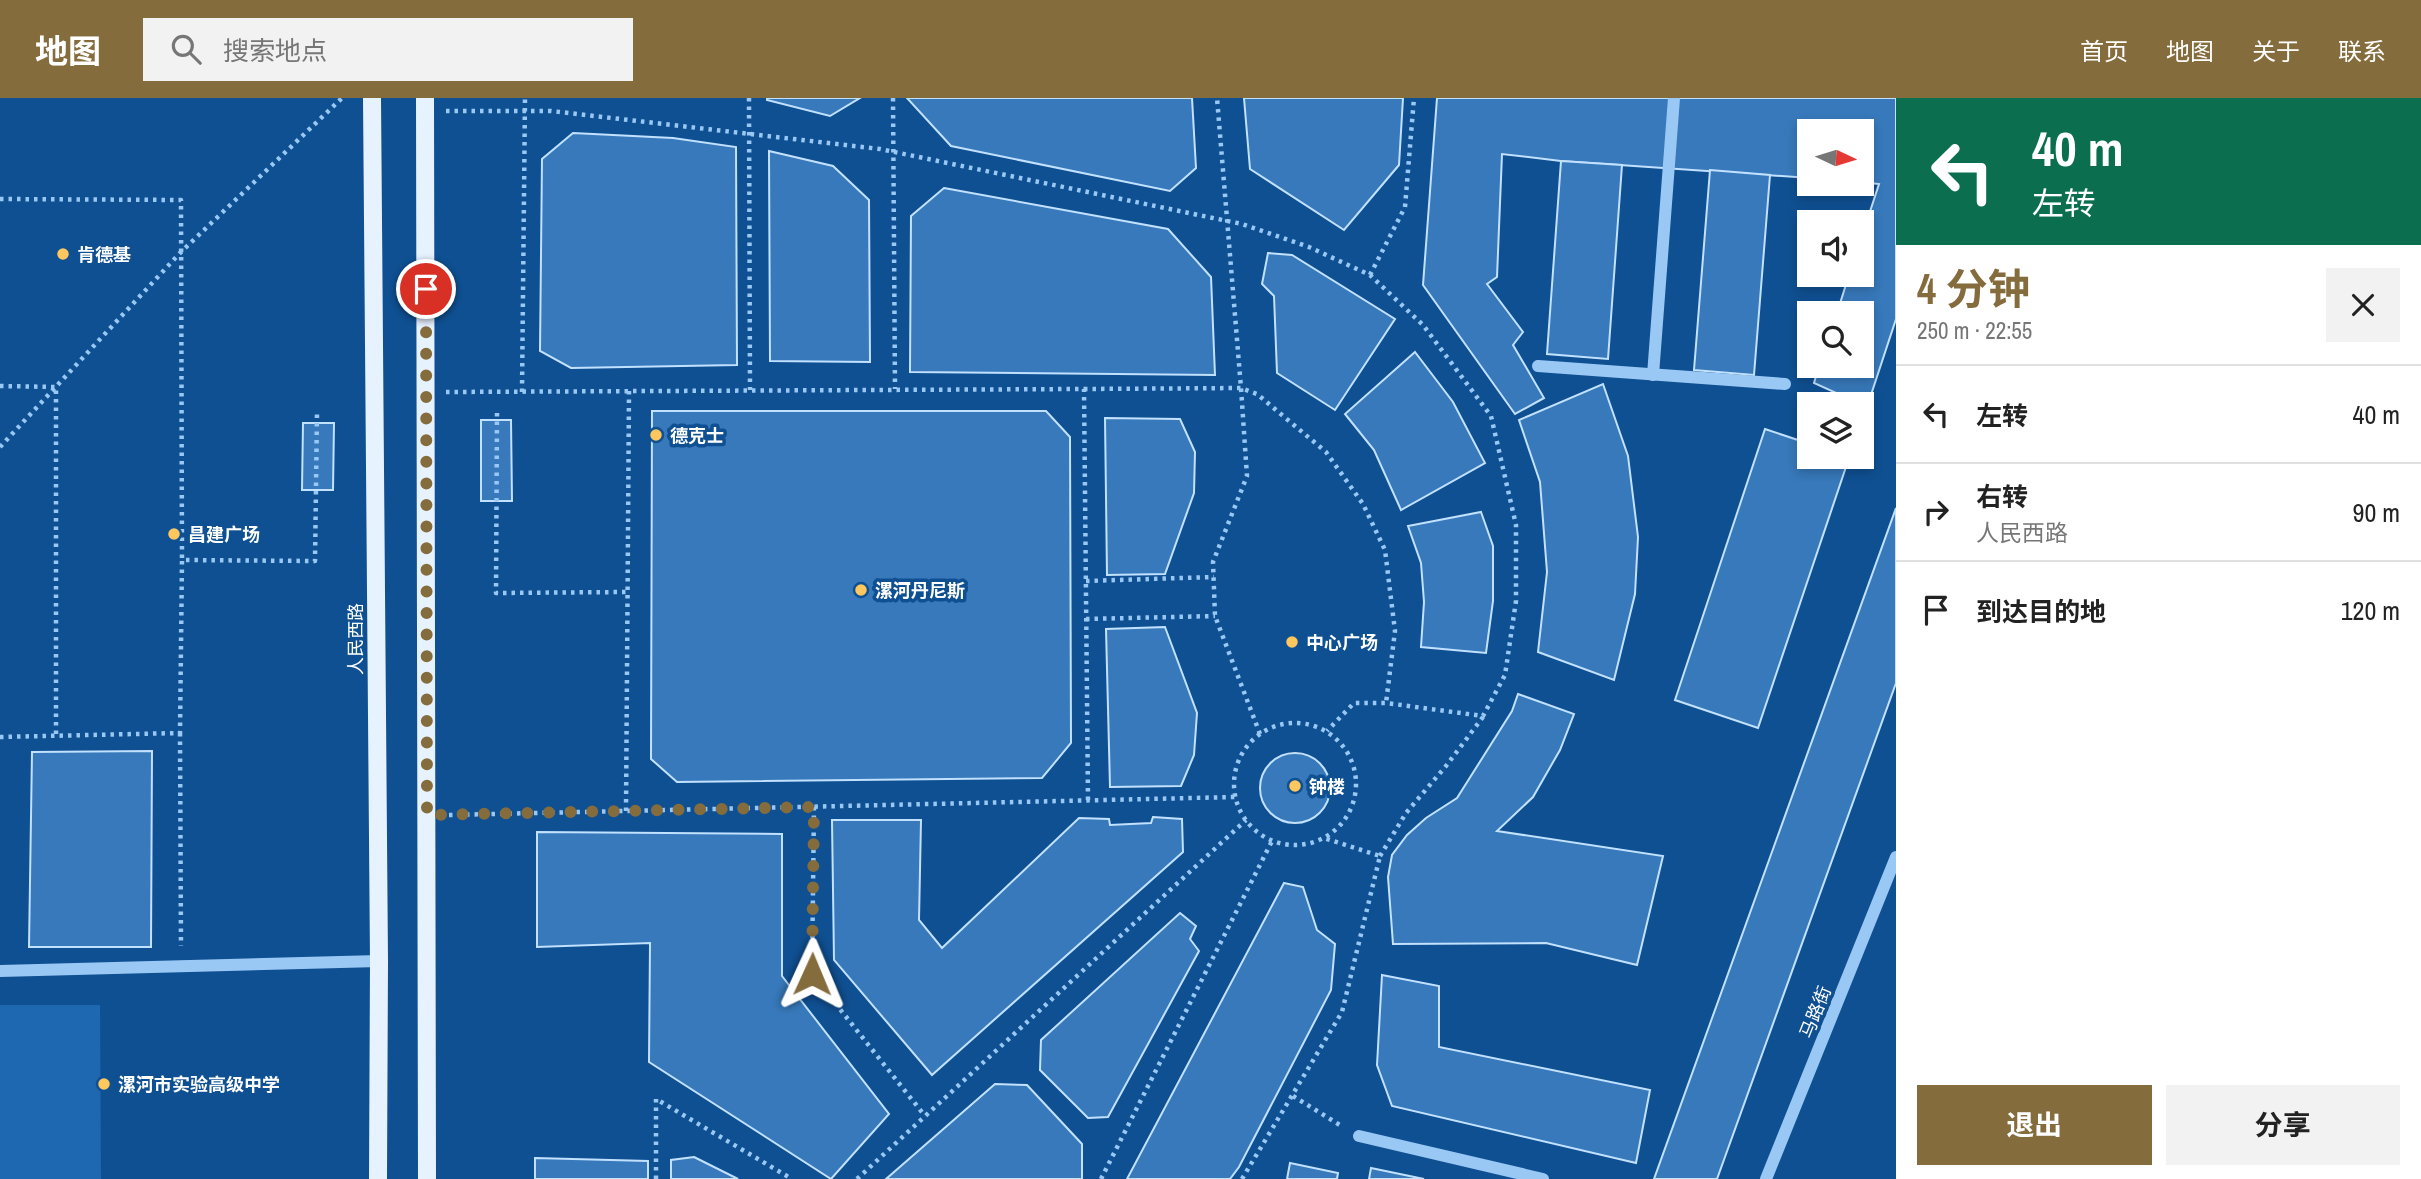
<!DOCTYPE html>
<html lang="zh">
<meta charset="utf-8">
<style>
:root{--surface:#fff;--page:#f2f2f2;--text:#222;--muted:#767676;--line:#e0e0e0;--accent:#856c3d}
body{margin:0;font-family:"Archivo Narrow","Noto Sans SC",sans-serif;background:var(--page);color:var(--text);height:100vh;display:flex;flex-direction:column;font-size:26px;white-space:nowrap}
*{box-sizing:border-box;margin:0}
p{font-size:23px;color:var(--muted)}
.icon{flex:none;width:38px;height:38px;fill:none;stroke:currentColor;stroke-width:2;stroke-linecap:round;stroke-linejoin:round}
.map{position:relative;flex:1;overflow:hidden}
.drawer{display:flex;flex-direction:column;background:var(--surface);width:525px}
.drawer>*{flex:none}
.hud{background:#0b6e4f;color:#fff;overflow:hidden}
.needle{width:46px;rotate:94deg}
.buttons{position:absolute;left:1797px;top:21px;display:grid;gap:14px}
.buttons a{display:grid;place-items:center;width:77px;height:77px;border-radius:0px;background:var(--surface);box-shadow:0 4px 10px #0003;font-size:35px}
.pin{position:absolute;display:grid;place-items:center;width:60px;height:60px;color:#fff;margin:-30px;border:4px solid #fff;border-radius:50%;box-shadow:0 2px 7px #0007}
.me{position:absolute;width:77px;margin:-38px;rotate:1deg;stroke-linejoin:round;filter:drop-shadow(0 0 5px #0008)}
.turn{display:flex;align-items:center;gap:24px;height:147px;padding:0 21px;font-size:32px}
.turn .icon{width:91px;height:91px;stroke-width:2.5}
.turn b{display:block;font-size:49px;line-height:60px}
.round{display:grid;place-items:center;flex:none;width:74px;height:74px;border-radius:0px;background:var(--page)}
.overview{display:flex;align-items:center;justify-content:space-between;height:119px;padding:0 21px}
h1{font-size:42px;font-weight:700;line-height:52px;color:var(--accent)}
.button{display:flex;gap:14px;margin-top:auto;padding:14px 21px}
.button a{flex:1;height:80px;border-radius:0px;background:var(--accent);color:#fff;font-size:28px;font-weight:700;line-height:80px;text-align:center}
.button a+a{background:var(--page);color:var(--text)}
ul{padding:0;list-style:none}
li{display:flex;align-items:center;gap:21px;height:98px;padding:0 21px;border-top:2px solid var(--line)}
li div{flex:1}
li b{display:block;font-size:26px}
li em{font-style:normal}
header{display:flex;align-items:center;gap:42px;box-sizing:border-box;height:98px;padding:0 35px;background:var(--accent);color:#fff}
header strong{font-size:33px}
nav{display:flex;gap:38px;margin-inline-start:auto;font-size:24px}
.search{width:490px;height:63px;background:var(--page);display:flex;align-items:center;gap:18px;box-sizing:border-box;padding:0 24px;border-radius:0px;color:var(--muted);font-size:26px}
main{display:flex;flex:1;min-height:0}
.map>svg:first-child{display:block}
</style>
<header>
<strong>地图</strong>
<div class="search"><svg class="icon" aria-label="search" viewBox="0 0 24 24"><circle cx="10" cy="10" r="6"/><path d="M15 15l6 6"/></svg>搜索地点</div>
<nav><a>首页</a><a>地图</a><a>关于</a><a>联系</a></nav>
</header>
<main>
<div class="map">
<svg width="1896" height="1081" viewBox="0 0 1896 1081">
<rect width="100%" height="100%" fill="#0f5092"/>
<polygon fill="#1d68b0" points="0,907 100,907 101,1081 0,1081"/>
<g fill="#3779bb" stroke="#c2e1fe" stroke-width="2">
<polygon points="767,0 860,0 830,18 767,2"/>
<polygon points="907,0 1192,0 1196,70 1170,93 951,48"/>
<polygon points="1244,0 1403,0 1399,67 1344,132 1250,71"/>
<polygon points="1437,0 1896,0 1896,221 1867,309 1814,285 1819,268 1862,268 1862,215 1837,215 1849,177 1862,177 1862,138 1879,86 1862,84 1862,33 1810,33 1810,80 1561,63 1502,56 1497,179 1487,186 1523,234 1513,247 1544,300 1515,316 1423,187"/>
<polygon points="573,35 673,40 736,49 737,267 571,270 540,253 542,61"/>
<polygon points="769,53 833,68 869,102 870,264 770,263"/>
<polygon points="1561,63 1622,67 1608,261 1547,256"/>
<polygon points="1710,72 1770,77 1754,277 1694,272"/>
<polygon points="944,90 1168,131 1211,179 1215,277 910,274 911,118"/>
<polygon points="1268,155 1292,157 1395,221 1335,312 1277,275 1274,198 1262,186"/>
<polygon points="1415,254 1453,304 1485,365 1401,412 1374,352 1345,316"/>
<polygon points="1603,286 1628,358 1638,439 1635,496 1614,582 1538,554 1547,474 1540,384 1519,322"/>
<polygon points="652,313 1046,313 1070,339 1071,645 1042,680 677,684 651,661"/>
<polygon points="1105,320 1180,321 1195,354 1194,395 1165,476 1107,477"/>
<polygon points="481,322 511,322 512,403 481,403"/>
<polygon points="303,325 334,325 333,392 302,392"/>
<polygon points="1765,331 1810,346 1810,359 1849,360 1758,630 1675,602"/>
<polygon points="1896,410 1896,585 1717,1081 1654,1081"/>
<polygon points="1481,414 1493,448 1493,503 1486,555 1421,549 1424,504 1421,465 1408,428"/>
<polygon points="1165,529 1197,615 1194,657 1181,688 1110,689 1106,531"/>
<polygon points="1518,596 1574,616 1560,652 1533,699 1497,733 1663,758 1637,867 1546,845 1393,846 1388,779 1392,757 1407,737 1426,720 1457,700 1512,613"/>
<polygon points="152,653 151,849 29,849 32,654"/>
<circle cx="1295" cy="690" r="35"/>
<polygon points="1153,719 1182,721 1183,754 932,977 834,862 832,722 921,722 919,822 942,850 1079,720 1109,721 1110,727 1151,725"/>
<polygon points="537,734 782,736 782,878 889,1016 831,1081 649,964 650,845 537,849"/>
<polygon points="1284,785 1303,789 1317,832 1335,846 1331,892 1239,1069 1230,1081 1127,1081"/>
<polygon points="1180,815 1196,828 1190,841 1199,853 1108,1019 1088,1020 1040,972 1041,942"/>
<polygon points="1382,877 1439,888 1439,949 1650,992 1636,1065 1392,1008 1377,967"/>
<polygon points="995,986 1027,987 1082,1046 1082,1081 886,1081"/>
<polygon points="694,1059 738,1081 671,1081 671,1062"/>
<polygon points="535,1060 648,1063 648,1081 535,1081"/>
<polygon points="1290,1065 1338,1075 1337,1081 1287,1081"/>
<polygon points="1371,1070 1424,1081 1369,1081"/>
</g>
<g fill="none" stroke-linecap="round" stroke-linejoin="round">
<g stroke="#9ac8f4" stroke-width="4.5" stroke-dasharray="3.5 5" stroke-linecap="butt">
<polyline points="749,0 750,292"/>
<polyline points="893,0 895,291"/>
<polyline points="446,13 551,13 880,51 1242,126 1309,149 1370,177 1423,227 1491,318 1516,427 1516,503 1505,577 1483,618 1386,605 1354,605 1327,633"/>
<polyline points="0,101 181,102 182,462"/>
<polyline points="1370,177 1405,109 1414,0"/>
<polyline points="0,288 56,289 56,638"/>
<polyline points="1084,291 1241,290 1217,0"/>
<polyline points="446,294 1084,291 1088,703"/>
<polyline points="522,294 525,0"/>
<polyline points="497,315 496,495 628,494"/>
<polyline points="0,349 180,155 342,0"/>
<polyline points="1086,483 1214,479"/>
<polyline points="1086,521 1215,518"/>
<circle cx="1295" cy="686" r="61"/>
<polyline points="180,635 181,848"/>
<polyline points="1260,636 1215,518 1213,464 1247,378 1241,290 1257,296 1326,354 1363,406 1385,452 1395,533 1386,605"/>
<polyline points="0,639 180,635 182,462 315,463 317,315"/>
<polyline points="814,709 812,876 925,1018"/>
<polyline points="626,713 629,293"/>
<polyline points="449,717 1235,699"/>
<polyline points="1380,758 1406,715 1446,668 1483,619"/>
<polyline points="1293,998 1343,1029"/>
<polyline points="656,1081 656,1001 792,1081"/>
<polyline points="857,1081 1246,722"/>
<polyline points="1101,1081 1272,743"/>
<polyline points="1242,1081 1342,914 1380,758 1324,740"/>
</g>
<g stroke="#9ac8f4" stroke-width="12">
<polyline points="1538,268 1785,286"/>
<polyline points="1653,277 1674,0"/>
<polyline points="0,873 379,863"/>
<polyline points="1359,1038 1543,1081"/>
<polyline points="1766,1081 1896,759"/>
</g>
<g stroke="#e7f2ff" stroke-width="18">
<polyline points="372,0 379,863 378,1081"/>
<polyline points="425,0 427,1081"/>
</g>
</g>
<g fill="none" stroke-linecap="round" stroke-linejoin="round">
<polyline stroke="#856c3d" stroke-width="12" stroke-dasharray="0 21.6" points="426,191 427,717 814,709 812,876"/>
</g>
<g fill="#ffc75d" stroke="#0f5092" stroke-width="2.5">
<circle cx="63" cy="156" r="7"/>
<circle cx="656" cy="337" r="7"/>
<circle cx="174" cy="436" r="7"/>
<circle cx="861" cy="492" r="7"/>
<circle cx="1292" cy="544" r="7"/>
<circle cx="1295" cy="688" r="7"/>
<circle cx="104" cy="986" r="7"/>
</g>
<g text-anchor="middle" dominant-baseline="central" stroke-width="7" stroke-linejoin="round" paint-order="stroke">
<g font-size="18" font-weight="bold" fill="#fff" stroke="#0f5092" text-anchor="start">
<text x="77" y="156">肯德基</text>
<text x="670" y="337">德克士</text>
<text x="188" y="436">昌建广场</text>
<text x="875" y="492">漯河丹尼斯</text>
<text x="1306" y="544">中心广场</text>
<text x="1309" y="688">钟楼</text>
<text x="118" y="986">漯河市实验高级中学</text>
</g>
<g font-size="18" fill="#fff" stroke="#0f5092">
<text transform="translate(355 541) rotate(-90)">人民西路</text>
<text transform="translate(1815 914) rotate(-68)">马路街</text>
</g>
</g>
</svg>
<div class="buttons">
<a><svg class="needle" viewBox="-14 -14 28 28"><path d="M0-13l5 13h-10z" fill="#e53935"/><path d="M0 13l5-13h-10z" fill="#767676"/></svg></a>
<a><svg class="icon" aria-label="sound" viewBox="0 0 24 24"><path d="M4 9h4l5-4v14l-5-4H4zM17 9q2 3 0 6"/></svg></a>
<a><svg class="icon" aria-label="search" viewBox="0 0 24 24"><circle cx="10" cy="10" r="6"/><path d="M15 15l6 6"/></svg></a>
<a><svg class="icon" aria-label="layers" viewBox="0 0 24 24"><path d="M12 4l9 5-9 5-9-5zM3 14l9 5 9-5"/></svg></a>
</div>
<div class="pin" style="left:426px;top:191px;background:#d93025"><svg class="icon" aria-label="arrive" viewBox="0 0 24 24"><path d="M6 21V4h12l-3 4 3 4H6"/></svg></div>
<svg class="me" style="left:812px;top:876px" viewBox="-20 -20 40 40"><path d="M0-17L14 15 0 8-14 15z" fill="#856c3d" stroke="#fff" stroke-width="4"/></svg>
</div>
<section class="drawer">
<div class="hud">
<div class="turn"><svg class="icon" aria-label="left" viewBox="0 0 24 24"><path d="M17 20v-9H6M10 6l-5 5 5 5"/></svg><div><b>40 m</b>左转</div></div>
</div>
<div class="overview"><div><h1>4 分钟</h1><p>250 m · 22:55</p></div><a class="round"><svg class="icon" aria-label="close" viewBox="0 0 24 24"><path d="M6 6l12 12M18 6L6 18"/></svg></a></div>
<ul>
<li><svg class="icon" aria-label="left" viewBox="0 0 24 24"><path d="M17 20v-9H6M10 6l-5 5 5 5"/></svg><div><b>左转</b></div><em>40 m</em></li>
<li><svg class="icon" aria-label="right" viewBox="0 0 24 24"><path d="M7 20v-9h11M14 6l5 5-5 5"/></svg><div><b>右转</b><p>人民西路</p></div><em>90 m</em></li>
<li><svg class="icon" aria-label="arrive" viewBox="0 0 24 24"><path d="M6 21V4h12l-3 4 3 4H6"/></svg><div><b>到达目的地</b></div><em>120 m</em></li>
</ul>
<div class="button"><a>退出</a><a>分享</a></div>
</section>
</main>
